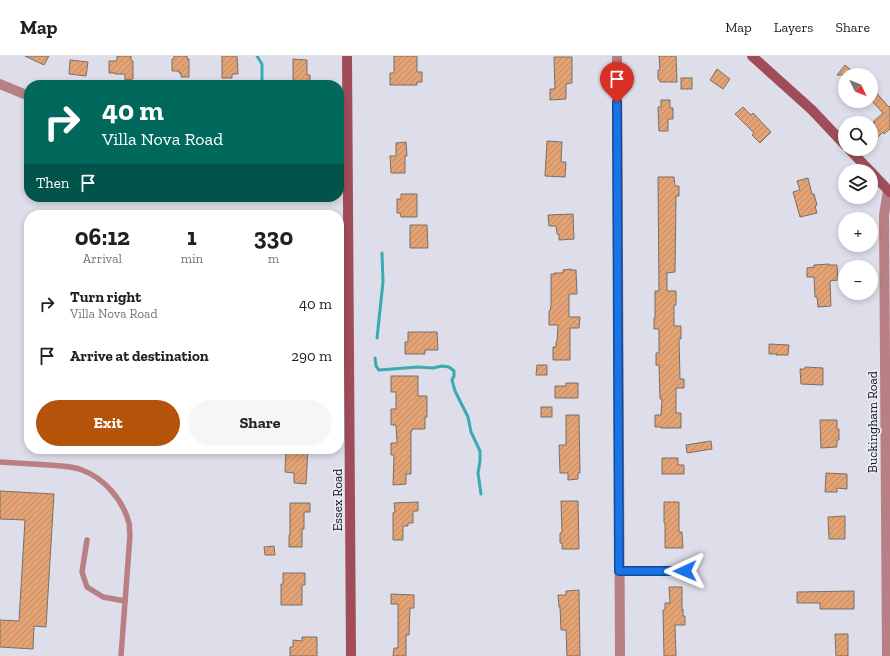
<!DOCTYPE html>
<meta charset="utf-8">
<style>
:root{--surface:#fff;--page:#f6f6f6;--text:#202124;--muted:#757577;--line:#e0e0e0;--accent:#b45309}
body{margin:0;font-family:"Zilla Slab",serif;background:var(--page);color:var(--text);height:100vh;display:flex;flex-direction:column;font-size:15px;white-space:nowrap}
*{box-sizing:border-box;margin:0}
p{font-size:13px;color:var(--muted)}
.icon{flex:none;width:22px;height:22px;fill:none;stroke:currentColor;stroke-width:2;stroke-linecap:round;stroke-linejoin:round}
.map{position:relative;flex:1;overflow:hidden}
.details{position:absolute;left:24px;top:154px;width:320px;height:244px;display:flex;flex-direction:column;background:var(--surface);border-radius:16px;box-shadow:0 2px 6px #0003}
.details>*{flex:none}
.banner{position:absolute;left:24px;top:24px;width:320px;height:122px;border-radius:16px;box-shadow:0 2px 6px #0003;background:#00695c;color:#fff;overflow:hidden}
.needle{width:26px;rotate:133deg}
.tools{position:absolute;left:838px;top:12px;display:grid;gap:8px}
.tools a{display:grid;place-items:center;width:40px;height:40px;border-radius:50%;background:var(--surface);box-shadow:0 2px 6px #0003;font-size:20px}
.pin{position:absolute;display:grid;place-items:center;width:34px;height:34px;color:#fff;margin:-41px -17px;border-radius:50% 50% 50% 0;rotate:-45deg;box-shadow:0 0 4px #0007}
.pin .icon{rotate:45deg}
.me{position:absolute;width:44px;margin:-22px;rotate:269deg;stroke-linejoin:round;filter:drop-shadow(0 0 3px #0008)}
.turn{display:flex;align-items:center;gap:14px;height:84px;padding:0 12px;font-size:18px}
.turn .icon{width:52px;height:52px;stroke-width:2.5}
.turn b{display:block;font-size:28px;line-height:34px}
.then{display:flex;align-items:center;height:38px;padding:0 12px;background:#0003;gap:8px;font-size:15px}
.eta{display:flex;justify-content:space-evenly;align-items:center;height:68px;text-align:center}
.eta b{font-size:24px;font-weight:700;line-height:28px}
.cta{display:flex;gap:8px;margin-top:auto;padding:8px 12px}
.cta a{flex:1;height:46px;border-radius:24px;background:var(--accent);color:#fff;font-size:16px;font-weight:700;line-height:46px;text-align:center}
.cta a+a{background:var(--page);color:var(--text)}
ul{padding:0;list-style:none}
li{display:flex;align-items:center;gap:12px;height:52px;padding:0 12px}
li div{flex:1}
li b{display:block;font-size:15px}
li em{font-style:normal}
header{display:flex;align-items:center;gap:24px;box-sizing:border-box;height:56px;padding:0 20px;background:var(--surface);border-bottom:1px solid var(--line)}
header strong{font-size:19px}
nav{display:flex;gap:22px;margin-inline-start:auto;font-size:14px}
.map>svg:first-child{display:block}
</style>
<header>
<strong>Map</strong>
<nav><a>Map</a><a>Layers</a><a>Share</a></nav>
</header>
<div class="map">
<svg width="890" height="600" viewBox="0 0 890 600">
<defs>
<pattern id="building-hatch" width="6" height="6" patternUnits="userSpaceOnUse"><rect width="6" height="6" fill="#e2a273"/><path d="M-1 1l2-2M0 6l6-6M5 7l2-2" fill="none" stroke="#c18b63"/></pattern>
</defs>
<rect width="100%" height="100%" fill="#dddeea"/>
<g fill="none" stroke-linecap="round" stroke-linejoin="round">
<g stroke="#3baab1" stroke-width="3">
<polyline points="257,0 262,8 262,29"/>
<polyline points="377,282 383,226 382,197"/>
<polyline points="375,302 376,310 379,314 418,311 433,312 442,310 449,311 454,315 454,320 452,324 455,335 468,361 471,376 480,395 480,405 478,417 481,438"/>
</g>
</g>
<g fill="url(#building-hatch)" stroke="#796f68">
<polygon points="25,0 49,0 44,9"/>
<polygon points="117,0 131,0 131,4 133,5 133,23 125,24 125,18 115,18 115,17 109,17 109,5 117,5"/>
<polygon points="174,0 187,0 187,3 189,3 189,21 181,21 181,17 179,17 179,15 172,15 172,3 174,3"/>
<polygon points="222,0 237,0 238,18 232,18 232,22 222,22"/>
<polygon points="394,0 417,0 417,16 422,16 422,26 417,26 417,29 390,29 390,17 394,17"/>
<polygon points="659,0 676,0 677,26 660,26 659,23 658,23 658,14 660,14"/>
<polygon points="554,1 572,1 572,27 566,28 566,43 550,44 550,33 555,33"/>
<polygon points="293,3 307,4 307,19 310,19 310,29 293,29"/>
<polygon points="70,4 88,6 86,20 69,18"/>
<polygon points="845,9 857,19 837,19"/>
<polygon points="717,13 730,23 723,33 710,24"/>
<rect x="681" y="22" width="11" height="11"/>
<polygon points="871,31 889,51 890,50 890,73 884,78 883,76 876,83 871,77 871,71 875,67 873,66 883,57 871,44"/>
<polygon points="661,44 670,44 670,52 673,52 673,63 668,63 668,75 659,75 658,51 661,51"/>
<polygon points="743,51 751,59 753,57 771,76 760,87 752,79 754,77 735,58"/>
<polygon points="547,85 562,86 561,106 566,106 565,121 545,120"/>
<polygon points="406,86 407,100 405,100 405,117 391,117 390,100 396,100 396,87"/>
<polygon points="658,121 674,121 675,130 679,130 679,140 676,140 675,216 667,217 667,235 676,235 676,249 674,249 674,270 681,270 681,283 679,283 680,323 684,323 684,332 676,332 676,357 681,357 681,372 661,372 661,371 655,371 655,359 661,359 662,343 660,343 659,309 656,309 656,297 659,297 659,273 654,273 654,262 655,262 655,235 659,235"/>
<polygon points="808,122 812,138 814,138 817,149 815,150 817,157 800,161 793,136 800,134 797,125"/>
<polygon points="401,138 417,138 417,161 401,161 400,157 397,157 397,143 401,143"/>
<polygon points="573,158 574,183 559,184 559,178 557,178 556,170 549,170 548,159"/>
<polygon points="410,169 427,169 428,192 410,192"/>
<polygon points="829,208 829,209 837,209 838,224 830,225 831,250 818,251 817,241 815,241 814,221 807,221 807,212 814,211 814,209"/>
<polygon points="571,213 571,214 576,214 577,238 569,238 569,261 580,261 579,272 570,272 570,304 553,304 553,291 556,291 556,286 557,286 558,269 549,269 549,255 550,255 551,249 551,218 555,218 554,217 563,217 563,214"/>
<polygon points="408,276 437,276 438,294 425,294 425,298 405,298 405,286 408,286"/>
<polygon points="769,288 789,289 788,299 776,299 777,298 769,298"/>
<polygon points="537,309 547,309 547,319 536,319"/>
<polygon points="805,311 823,312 823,329 801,328 800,313 805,313"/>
<polygon points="391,320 418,320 418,340 427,340 427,361 425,361 425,373 412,373 412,375 411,375 411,418 406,418 406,428 393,429 394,399 391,399 391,387 397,387 396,369 391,369 391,353 396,353 396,336 391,336"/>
<polygon points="566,327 578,327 578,342 555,342 555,330 566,330"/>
<rect x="541" y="351" width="11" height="10"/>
<polygon points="566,359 579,359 580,417 578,417 578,423 568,424 568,417 560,417 559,389 566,389"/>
<polygon points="820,364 837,364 837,373 839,373 839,384 837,384 837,391 821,392"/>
<polygon points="711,385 712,393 687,397 686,389"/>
<polygon points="286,393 308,393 306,428 294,427 294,417 285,416"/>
<polygon points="662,402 678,402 678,409 684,409 684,418 662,418"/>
<polygon points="826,417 847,418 847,433 837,432 837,436 825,436"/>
<polygon points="0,435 54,438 46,571 34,570 33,593 0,591 0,564 19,565 25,464 0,463"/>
<polygon points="561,445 578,445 579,493 562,493 562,487 560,487 560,477 562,477"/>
<polygon points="418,446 418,455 413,455 413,467 408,467 408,470 403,470 403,484 393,484 393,457 395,456 394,447"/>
<polygon points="664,446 679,446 679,476 682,476 683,492 665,492 665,467 664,467"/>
<polygon points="290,447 310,447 310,456 304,456 304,473 302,473 302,491 289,491 289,479 290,479"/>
<polygon points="845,460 845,483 829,483 828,461"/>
<polygon points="274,490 275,499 265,499 264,491"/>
<polygon points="283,517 305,517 305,529 302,529 302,549 281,549 281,528 283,528"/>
<polygon points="669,531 682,531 682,554 683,553 683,560 685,560 685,569 675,569 676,600 664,600 663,554 665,554 665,547 670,547"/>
<polygon points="579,534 580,600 567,600 566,574 561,574 560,551 559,551 558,539 566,539 566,535"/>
<polygon points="854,535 854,553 820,553 820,547 797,547 797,536"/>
<polygon points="391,538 414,539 414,552 410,552 409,579 406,579 406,600 393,600 394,592 398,592 398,548 391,548"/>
<polygon points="835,578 848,578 848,600 836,600"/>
<polygon points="302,581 317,581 317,600 290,600 290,591 293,591 293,584 302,585"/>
</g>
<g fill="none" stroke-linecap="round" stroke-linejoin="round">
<g stroke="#b87f84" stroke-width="5.5">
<path d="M0,406C16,407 33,408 49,409C60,410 72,410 82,414C104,422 123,444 129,467C130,471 129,475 130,479L121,600"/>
<polyline points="87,484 82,516 87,531 103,541 125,545"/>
<polyline points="619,515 685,515"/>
</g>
<g stroke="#b87f84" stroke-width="10">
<polyline points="617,0 620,600"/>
<polyline points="0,28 29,40"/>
<polyline points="339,60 347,60"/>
<polyline points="887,600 884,159 888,134"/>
</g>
<g stroke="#9f4e59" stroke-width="10">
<polyline points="347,0 351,600"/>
<polyline points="752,0 812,54 845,89"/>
<polyline points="849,93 870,115"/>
<polyline points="871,116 890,136"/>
</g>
</g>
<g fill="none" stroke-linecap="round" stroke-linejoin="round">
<g stroke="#114b97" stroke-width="10">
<polyline id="route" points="617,47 619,515 685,515"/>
</g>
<use href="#route" stroke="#1a73e8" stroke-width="7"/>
</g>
<g text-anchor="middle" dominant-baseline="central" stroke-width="3.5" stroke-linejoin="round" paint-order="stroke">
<g font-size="13" fill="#17171b" stroke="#eaebf8">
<text transform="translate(872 366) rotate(-90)">Buckingham Road</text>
<text transform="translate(337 444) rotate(-90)">Essex Road</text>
</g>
</g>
</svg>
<div class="tools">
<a><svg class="needle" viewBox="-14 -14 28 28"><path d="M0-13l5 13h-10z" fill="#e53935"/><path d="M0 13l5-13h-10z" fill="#757577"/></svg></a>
<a><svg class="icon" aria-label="search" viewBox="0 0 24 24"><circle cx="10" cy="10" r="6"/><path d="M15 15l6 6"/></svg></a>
<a><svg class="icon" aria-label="layers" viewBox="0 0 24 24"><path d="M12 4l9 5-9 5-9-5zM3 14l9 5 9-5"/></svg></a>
<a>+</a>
<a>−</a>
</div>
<div class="pin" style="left:617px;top:47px;background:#d93025"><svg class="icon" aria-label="arrive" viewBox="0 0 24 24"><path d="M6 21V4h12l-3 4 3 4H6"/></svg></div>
<svg class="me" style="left:685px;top:515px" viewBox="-20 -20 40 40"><path d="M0-17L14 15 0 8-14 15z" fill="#1a73e8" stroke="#fff" stroke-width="4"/></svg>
<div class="banner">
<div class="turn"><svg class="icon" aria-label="right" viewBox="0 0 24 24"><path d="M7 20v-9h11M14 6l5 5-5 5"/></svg><div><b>40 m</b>Villa Nova Road</div></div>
<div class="then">Then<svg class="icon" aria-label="arrive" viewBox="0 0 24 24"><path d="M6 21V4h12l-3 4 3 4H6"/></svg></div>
</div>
<section class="details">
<div class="eta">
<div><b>06:12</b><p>Arrival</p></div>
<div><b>1</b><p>min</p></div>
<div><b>330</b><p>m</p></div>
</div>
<ul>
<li><svg class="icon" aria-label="right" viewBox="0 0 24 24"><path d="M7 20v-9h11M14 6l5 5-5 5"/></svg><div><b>Turn right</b><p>Villa Nova Road</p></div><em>40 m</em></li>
<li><svg class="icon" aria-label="arrive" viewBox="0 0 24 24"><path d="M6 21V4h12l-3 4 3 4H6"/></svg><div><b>Arrive at destination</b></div><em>290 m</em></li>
</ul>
<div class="cta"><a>Exit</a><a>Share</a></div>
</section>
</div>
